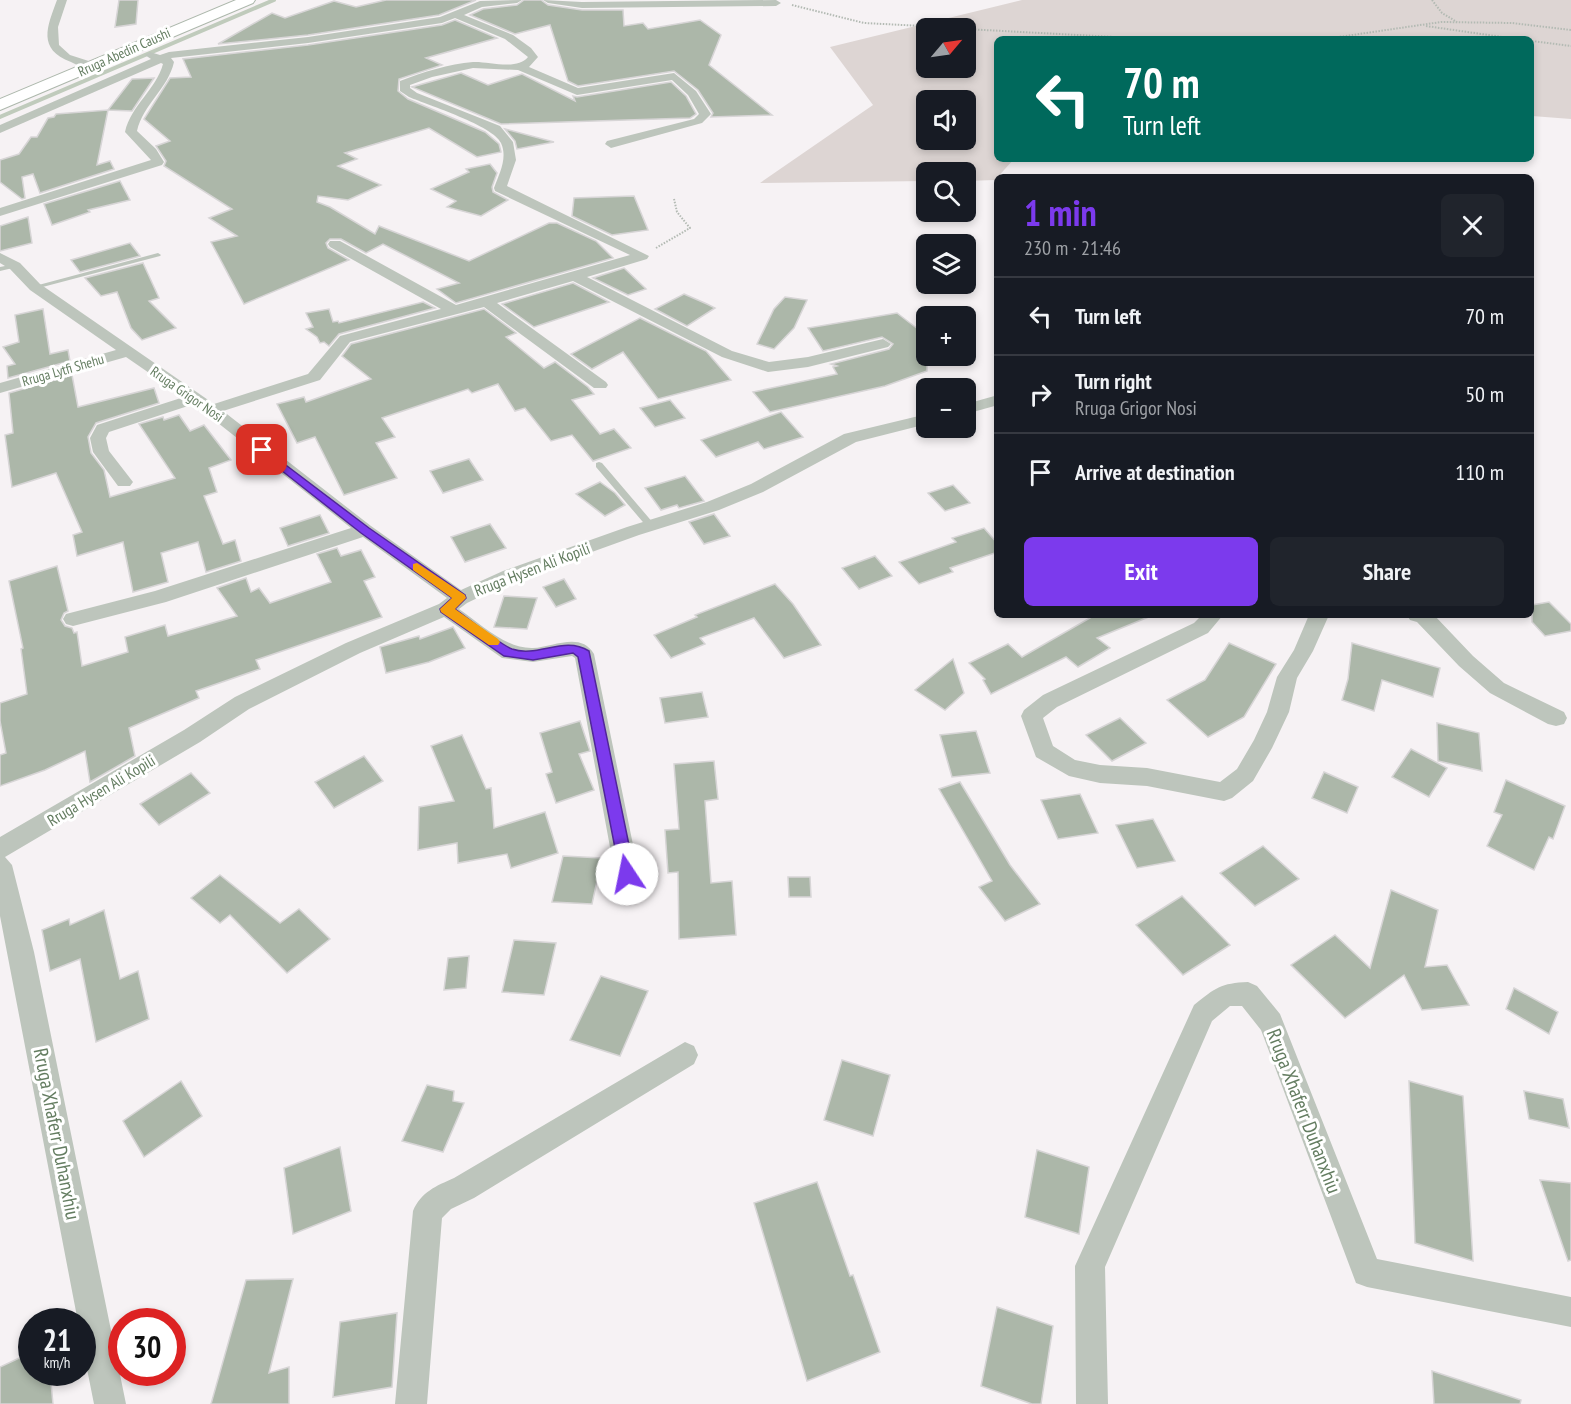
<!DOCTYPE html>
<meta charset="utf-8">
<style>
:root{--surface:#171b24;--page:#20242c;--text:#f1f3f6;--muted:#9ea1a6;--line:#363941;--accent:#7c3aed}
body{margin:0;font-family:"PT Sans Narrow",sans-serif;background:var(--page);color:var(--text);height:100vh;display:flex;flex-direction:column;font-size:22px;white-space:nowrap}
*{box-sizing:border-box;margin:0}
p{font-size:20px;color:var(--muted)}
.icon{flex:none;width:33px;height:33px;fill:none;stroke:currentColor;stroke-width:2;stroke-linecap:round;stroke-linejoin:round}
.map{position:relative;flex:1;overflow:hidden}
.panel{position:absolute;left:994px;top:174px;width:540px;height:444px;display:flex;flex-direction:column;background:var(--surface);border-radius:9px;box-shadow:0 3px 9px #0003}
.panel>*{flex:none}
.guide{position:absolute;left:994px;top:36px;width:540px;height:126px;border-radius:9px;box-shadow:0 3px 9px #0003;background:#00695c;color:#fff;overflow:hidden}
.needle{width:39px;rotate:61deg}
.tools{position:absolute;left:916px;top:18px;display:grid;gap:12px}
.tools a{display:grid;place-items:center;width:60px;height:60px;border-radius:9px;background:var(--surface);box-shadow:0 3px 9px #0003;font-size:30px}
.speed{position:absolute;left:18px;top:1308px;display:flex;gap:12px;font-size:30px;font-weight:700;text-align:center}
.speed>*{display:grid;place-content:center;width:78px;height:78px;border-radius:50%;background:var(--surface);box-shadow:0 3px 9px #0003;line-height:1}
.speed small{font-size:15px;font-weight:400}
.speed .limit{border:9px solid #d22;background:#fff;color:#111}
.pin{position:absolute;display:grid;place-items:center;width:51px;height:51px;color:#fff;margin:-26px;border-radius:12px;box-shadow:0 3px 9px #0006}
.me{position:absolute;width:66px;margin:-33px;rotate:349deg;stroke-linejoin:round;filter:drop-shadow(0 0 4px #0008)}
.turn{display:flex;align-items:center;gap:21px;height:126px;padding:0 30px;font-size:27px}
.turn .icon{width:78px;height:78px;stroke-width:2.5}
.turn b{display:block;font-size:42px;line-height:51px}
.round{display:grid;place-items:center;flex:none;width:63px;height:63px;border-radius:9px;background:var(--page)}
.headline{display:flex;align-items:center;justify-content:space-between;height:102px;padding:0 30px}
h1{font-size:36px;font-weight:700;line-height:45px;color:var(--accent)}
.action{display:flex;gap:12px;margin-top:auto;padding:12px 30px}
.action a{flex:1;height:69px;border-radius:9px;background:var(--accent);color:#fff;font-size:24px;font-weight:700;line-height:69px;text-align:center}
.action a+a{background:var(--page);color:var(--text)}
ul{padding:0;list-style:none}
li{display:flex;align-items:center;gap:18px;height:78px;padding:0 30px;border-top:2px solid var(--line)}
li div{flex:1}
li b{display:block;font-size:22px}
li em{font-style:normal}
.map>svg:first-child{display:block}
</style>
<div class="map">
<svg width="1571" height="1404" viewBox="0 0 1571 1404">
<rect width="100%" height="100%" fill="#f6f2f4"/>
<path fill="#ddd5d3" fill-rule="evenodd" d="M1022,0H1571V119L1532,116V39H998V159H1014L995,180L966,181V172H927V181L760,183L873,105L830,47ZM927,28H966V68H927ZM927,100H966V140H927Z"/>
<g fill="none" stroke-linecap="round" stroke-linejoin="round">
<polyline stroke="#c0cbbc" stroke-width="4" points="0,117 274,0"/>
</g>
<g fill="#acb7a9" stroke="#d7d5d6" stroke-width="1.5">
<polygon points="119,0 138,0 136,24 115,27"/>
<polygon points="386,0 476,0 439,15 308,35 218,44 272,13 285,18 334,1 356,7"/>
<polygon points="524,0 541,0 548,5 582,10 623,10 624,26 643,23 648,29 700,20 721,35 709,65 772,115 711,117 713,113 698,90 674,71 578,86 568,81 550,25 515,34 470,15 483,9 517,5"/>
<polygon points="455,20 497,38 426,58 442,65 399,79 398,91 408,99 485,132 499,144 501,152 477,157 429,128 345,153 357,159 338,166 381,185 348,200 318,196 317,202 330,207 375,234 379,226 469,261 549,223 557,223 596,241 613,258 456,303 437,289 459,283 383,244 366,253 341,239 330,239 326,243 328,248 349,260 244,304 211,242 237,236 209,218 232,209 164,166 166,161 156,146 170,141 144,119 170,78 191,77 183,59 308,45 442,25"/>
<polygon points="461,73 488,85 522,74 575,101 573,96 577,97 671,82 686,96 696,114 690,118 501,124 412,87"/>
<polygon points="154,78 132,111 108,110 132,79"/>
<polygon points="108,110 97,165 110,161 114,169 40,193 33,174 22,177 25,198 22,199 0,182 0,160 19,154 31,137 37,137 48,118 54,117 56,114"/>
<polygon points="505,129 554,142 517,149 515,141"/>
<polygon points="490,164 497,173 492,187 493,192 508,200 481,216 447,207 456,201 431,189 469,172 466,169"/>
<polygon points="120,181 130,200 88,210 90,212 52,225 44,204"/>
<polygon points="634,196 648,230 612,235 572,216 574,198"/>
<polygon points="28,217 32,243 0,251 0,226"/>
<polygon points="130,243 140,256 80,272 71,260"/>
<polygon points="143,263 159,298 149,301 176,328 142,340 131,328 117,292 101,296 85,278"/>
<polygon points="624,268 646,289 628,295 593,278"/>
<polygon points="573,283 609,302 534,327 502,304"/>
<polygon points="684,294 707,304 715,308 687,326 655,309"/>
<polygon points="785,297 807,300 794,328 774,349 757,344 774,309"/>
<polygon points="423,302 435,308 339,334 329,346 324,342 320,343 317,337 306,329 313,327 306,313 329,309 333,322 338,321 339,323"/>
<polygon points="43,309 50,354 68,350 70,361 8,378 7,366 15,364 3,347 19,342 15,315"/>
<polygon points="484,309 516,333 506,337 544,368 555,362 588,387 594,394 572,400 600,434 614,429 631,448 593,461 572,435 551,441 525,408 515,411 498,384 472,393 468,389 382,418 395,437 376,443 397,478 344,495 315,437 297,443 277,404 304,397 306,402 371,379 342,356 351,344"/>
<polygon points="897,313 927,336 927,371 885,386 770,412 753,392 837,374 833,367 837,366 831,364 889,349 893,344 882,337 823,351 808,328"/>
<polygon points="640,318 706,351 731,380 658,399 623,352 592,369 571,354"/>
<polygon points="72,375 78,407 154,388 159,403 96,423 88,437 91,453 104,470 110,497 175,478 139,424 163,417 164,420 179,415 190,431 204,425 231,460 209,468 217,492 204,496 223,544 235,540 241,561 206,572 198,542 161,553 168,582 133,592 123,542 77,556 73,535 82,532 56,473 12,487 5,435 13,433 9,393"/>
<polygon points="670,400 685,418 655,427 640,408"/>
<polygon points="781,412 803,437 764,449 758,442 716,457 701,440"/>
<polygon points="469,459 483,480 443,493 430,471"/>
<polygon points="685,476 704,501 679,508 677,505 661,510 645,488"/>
<polygon points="600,482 615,493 625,505 605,516 576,494"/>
<polygon points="953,485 970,503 945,511 928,493"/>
<polygon points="714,514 730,536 704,544 689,522"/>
<polygon points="320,515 329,533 288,546 280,528"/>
<polygon points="490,524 506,548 465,562 451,537"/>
<polygon points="984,528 998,544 998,552 950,568 953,572 919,584 899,562 956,542 952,538"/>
<polygon points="337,548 341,556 361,550 375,577 364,581 382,617 256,660 260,669 196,691 199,698 129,728 135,756 90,782 85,751 45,770 0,786 0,755 6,753 0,721 0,703 27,694 21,649 23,648 9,581 57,566 68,611 64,613 61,620 65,626 72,628 74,633 77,632 82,666 128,652 125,637 165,625 168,636 237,616 217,588 246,578 251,592 259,588 270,603 331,582 317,554"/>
<polygon points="875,556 892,576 859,589 842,568"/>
<polygon points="564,579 576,599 556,607 543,587"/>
<polygon points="775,584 793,604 821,645 784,658 754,618 700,638 705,644 671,658 654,635 697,617 695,615"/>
<polygon points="504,596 537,598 527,629 494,627"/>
<polygon points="1549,602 1571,624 1571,631 1545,636 1532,622 1532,605"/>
<polygon points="1095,615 1151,616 1097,638 1110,648 1078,667 1066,657 991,694 983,680 985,679 969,663 1008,644 1022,657"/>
<polygon points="453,627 465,648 429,662 386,673 380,647 419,636 420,639"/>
<polygon points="1229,643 1276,664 1244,717 1208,737 1167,700 1205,680"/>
<polygon points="1352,643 1440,668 1433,697 1382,680 1374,711 1342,700 1348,679"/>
<polygon points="953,659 964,693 945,710 915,690"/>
<polygon points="702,692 708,717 665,723 660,698"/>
<polygon points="1120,718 1146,743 1112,761 1086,735"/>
<polygon points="580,721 590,751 579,754 594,790 556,803 546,774 552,772 540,733"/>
<polygon points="1437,723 1479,733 1482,771 1438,761"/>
<polygon points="976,731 990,773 952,777 940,735"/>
<polygon points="462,735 486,789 491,788 494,828 545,812 558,853 511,868 507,854 458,863 457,843 418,850 419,807 454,801 431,746"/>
<polygon points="1411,749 1447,768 1429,797 1392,777"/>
<polygon points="364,756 383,781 334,808 315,782"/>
<polygon points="714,761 718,799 705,801 711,883 732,881 736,935 679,939 678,872 668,873 665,830 679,829 674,764"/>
<polygon points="1324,772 1358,787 1347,813 1312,798"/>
<polygon points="191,773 210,793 159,825 140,804"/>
<polygon points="1506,780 1565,806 1553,839 1549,837 1534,870 1487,846 1502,815 1494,812"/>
<polygon points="960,782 1010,865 1040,904 1005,921 979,887 992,881 939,789"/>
<polygon points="1080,794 1098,833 1058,839 1041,800"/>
<polygon points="1153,819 1175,861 1137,868 1116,825"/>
<polygon points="1263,846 1299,879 1255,906 1220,873"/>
<polygon points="563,856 602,858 592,904 552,902"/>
<polygon points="220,875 280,923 299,909 330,939 287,973 230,915 220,923 191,898"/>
<polygon points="788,877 810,877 811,897 789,897"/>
<polygon points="1391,890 1438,910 1425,967 1447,965 1469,1005 1422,1010 1404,975 1345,1018 1291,965 1335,935 1370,968"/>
<polygon points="1182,896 1230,945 1183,975 1136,925"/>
<polygon points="104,910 120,979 138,971 149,1019 96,1042 80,959 50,971 42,930 69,919 70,925"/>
<polygon points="514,940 556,943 544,995 502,992"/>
<polygon points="469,956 466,988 444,990 448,958"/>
<polygon points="601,976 648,991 620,1056 570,1040"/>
<polygon points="1514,988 1558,1012 1549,1034 1506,1009"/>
<polygon points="842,1060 890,1075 873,1136 824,1120"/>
<polygon points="181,1081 202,1116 144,1157 123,1121"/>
<polygon points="1409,1081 1463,1096 1473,1261 1415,1243"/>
<polygon points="427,1085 454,1091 453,1101 464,1103 443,1152 402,1141"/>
<polygon points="1524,1091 1563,1099 1569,1128 1529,1119"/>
<polygon points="340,1147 351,1211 293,1234 284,1168"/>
<polygon points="1037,1150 1089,1167 1079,1234 1025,1217"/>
<polygon points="1540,1180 1571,1183 1571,1260 1568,1261"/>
<polygon points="817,1182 850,1276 853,1275 880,1352 807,1381 754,1203"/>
<polygon points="293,1279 269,1373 289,1367 289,1404 211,1404 246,1280"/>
<polygon points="997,1307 1053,1326 1041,1404 1032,1404 981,1386"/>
<polygon points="397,1313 392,1387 333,1397 340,1322"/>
<polygon points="32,1352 32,1372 50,1372 53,1404 0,1404 0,1367"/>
<polygon points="1432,1371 1521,1400 1520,1404 1434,1404"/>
</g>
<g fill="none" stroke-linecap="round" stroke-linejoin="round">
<g stroke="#adb8ac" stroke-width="2">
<polygon id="secondary" points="236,0 255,0 253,3 0,110 0,99"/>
</g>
<g stroke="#b3bab3" stroke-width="2" stroke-dasharray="1.5 1.5" stroke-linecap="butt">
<polyline points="1432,0 1442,13 1457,22"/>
<polyline points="792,5 864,23 961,28"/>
<polyline points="1426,26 1516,39"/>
<polyline points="966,29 1152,39"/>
<polyline points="1325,39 1441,22 1512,23 1571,30"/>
<polyline points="1532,41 1571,46"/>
<polyline points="656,248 690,228 677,212 674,199"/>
</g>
<g fill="#bdc5bc" fill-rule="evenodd">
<polygon points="158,253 161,255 160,256 35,289 31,287"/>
<polygon points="15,264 17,265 17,267 0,271 0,267"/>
<polygon points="599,462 602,463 654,524 656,526 654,528 648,528 596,467 596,463"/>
</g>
<g fill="#bdc5bc" fill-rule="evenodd">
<path d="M57,0H67L58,27L59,45L70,55L98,64V68C89,70 79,66 71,62C37,49 47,27 57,0Z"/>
<path d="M522,0L517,3L482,7L464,15L513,35L531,48L538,57L529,67L578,88L674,73L696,91L711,114L702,123L611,148L605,144L607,141L694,119L699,114L688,95L672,80L577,95L518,70L473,68L432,77L410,85V88L417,93L500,126L513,142L516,160L507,186L649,256L647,259L587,277L732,351L769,362L808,357L883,339L891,344L888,347L808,367L768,372L722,357L573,281L497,303L606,382L608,385L606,388H594L484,307L350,342L320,380L223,411L371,526L461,590L503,571L627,527L707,502L751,484L844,434L927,414V424L856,442L763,492L719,510L639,535L517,579L467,603L459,609C481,624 506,649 533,648C553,647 581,631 594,654L639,874L635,881L627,884L619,881L615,874L575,658L572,656L533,662L502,658L444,617L360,653L249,709L200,742L5,857L12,865L34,952L126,1404H94L82,1344V1322H78L0,916V837L184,730L235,697L346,643L439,604L447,598L363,537L166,602L73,626L66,624L63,619L66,614L155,591L351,528L194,404L109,432L106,438L109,451L133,482L130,486H118L93,452L90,438L97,425L184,397L126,357L0,393V383L116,350L30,290L10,269L0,263V253L20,263L40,284L214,404L308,374L340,336L441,309L330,247L328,244L330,241H340L456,305L630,255L495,191L494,188C499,174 508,158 501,143C494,126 428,105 409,97L400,91V81C423,72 449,64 473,62C488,61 517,71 528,57L505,39L455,18L442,23L308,43L171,58L174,62C168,89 143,104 137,131L156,149L164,162L162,165L0,216V208L151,160L125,132C131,105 156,90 163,64L161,63L0,133V125L151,59L145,55L150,52L160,55L169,52L308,37L440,17L480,1Z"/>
<polygon points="543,0 582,2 776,0 781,3 776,6 582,8 548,3"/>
<polygon points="998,395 998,405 966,414 966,404"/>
<polygon points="1202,615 1223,615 1208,633 1057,707 1043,718 1053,746 1075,760 1100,765 1147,768 1220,782 1237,769 1254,740 1267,712 1277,677 1294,650 1309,615 1329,615 1313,651 1297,678 1289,712 1272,748 1253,781 1232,798 1224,801 1147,786 1100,783 1069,776 1036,757 1021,716 1024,710 1043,695 1194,623"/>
<polygon points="1407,615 1434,615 1473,656 1504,683 1564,712 1567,718 1564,724 1556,726 1548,724 1490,693 1459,666 1417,622 1410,620"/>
<path d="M1248,982L1257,986L1280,1014L1377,1259L1571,1297V1327L1367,1287L1356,1283L1261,1030L1242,1006H1230L1212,1021L1105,1267L1108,1404H1076L1075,1266L1194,1005C1215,988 1221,983 1248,982Z"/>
<path d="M685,1042L694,1046L698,1055L694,1064L474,1198L451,1209L442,1218L427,1404H395L413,1211C421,1192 436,1186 454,1178Z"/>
</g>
<use href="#secondary" fill="#fff" fill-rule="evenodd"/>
</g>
<path fill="#7c3aed" stroke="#51269a" stroke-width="1.5" d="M262,447L369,528L465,595L466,598L455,609C468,618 499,644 512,649C538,658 564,635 589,651L635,874L633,879L627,881L622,879L620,874L578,657L573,653L533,660L504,656L441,612L440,609L452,598L361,533L258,452V448Z"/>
<polygon fill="#f59e0b" points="417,563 465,595 466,598 455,609 498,639 500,642 498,645 489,645 441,612 440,609 452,598 413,570 413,564"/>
<g text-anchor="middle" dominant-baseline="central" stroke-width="6" stroke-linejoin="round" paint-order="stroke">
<g font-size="14" fill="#647d61" stroke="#fff">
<text transform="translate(124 52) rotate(-24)">Rruga Abedin Caushi</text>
<text transform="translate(63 370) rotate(-16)">Rruga Lytfi Shehu</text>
<text transform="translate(187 394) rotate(35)">Rruga Grigor Nosi</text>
</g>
<g font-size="16" fill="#647d61" stroke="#fff">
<text transform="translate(532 569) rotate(-21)">Rruga Hysen Ali Kopili</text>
<text transform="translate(101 790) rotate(-31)">Rruga Hysen Ali Kopili</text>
</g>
<g font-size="20" fill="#647d61" stroke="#fff">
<text transform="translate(1304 1111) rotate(69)">Rruga Xhaferr Duhanxhiu</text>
<text transform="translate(57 1134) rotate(79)">Rruga Xhaferr Duhanxhiu</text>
</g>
</g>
</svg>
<div class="tools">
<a><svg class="needle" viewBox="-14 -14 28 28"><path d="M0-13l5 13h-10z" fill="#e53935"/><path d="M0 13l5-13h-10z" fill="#9ea1a6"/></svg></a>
<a><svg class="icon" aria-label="sound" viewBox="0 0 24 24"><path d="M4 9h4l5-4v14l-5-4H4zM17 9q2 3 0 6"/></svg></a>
<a><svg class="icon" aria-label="search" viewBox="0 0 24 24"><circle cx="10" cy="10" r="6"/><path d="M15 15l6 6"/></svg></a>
<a><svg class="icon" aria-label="layers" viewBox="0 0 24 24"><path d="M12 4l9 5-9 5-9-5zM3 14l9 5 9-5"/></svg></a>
<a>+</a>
<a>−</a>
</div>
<div class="speed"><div>21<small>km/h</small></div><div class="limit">30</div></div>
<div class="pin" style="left:262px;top:450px;background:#d93025"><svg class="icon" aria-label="arrive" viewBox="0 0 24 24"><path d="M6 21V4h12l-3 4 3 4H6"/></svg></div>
<svg class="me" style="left:627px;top:874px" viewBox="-20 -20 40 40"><circle r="19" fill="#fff"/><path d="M0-13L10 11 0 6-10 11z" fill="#7c3aed"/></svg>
<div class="guide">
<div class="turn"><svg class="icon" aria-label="left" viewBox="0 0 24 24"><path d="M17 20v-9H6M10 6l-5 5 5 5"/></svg><div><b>70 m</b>Turn left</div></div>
</div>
<section class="panel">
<div class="headline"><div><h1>1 min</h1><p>230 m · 21:46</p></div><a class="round"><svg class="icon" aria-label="close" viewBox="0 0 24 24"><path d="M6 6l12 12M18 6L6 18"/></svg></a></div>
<ul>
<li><svg class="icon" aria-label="left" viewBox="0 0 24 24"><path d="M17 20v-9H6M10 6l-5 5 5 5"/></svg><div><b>Turn left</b></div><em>70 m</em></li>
<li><svg class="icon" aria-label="right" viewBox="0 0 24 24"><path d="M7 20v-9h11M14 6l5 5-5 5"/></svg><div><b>Turn right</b><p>Rruga Grigor Nosi</p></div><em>50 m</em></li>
<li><svg class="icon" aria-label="arrive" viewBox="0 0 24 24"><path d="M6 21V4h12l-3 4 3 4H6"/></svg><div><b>Arrive at destination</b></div><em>110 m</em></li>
</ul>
<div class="action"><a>Exit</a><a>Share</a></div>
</section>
</div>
